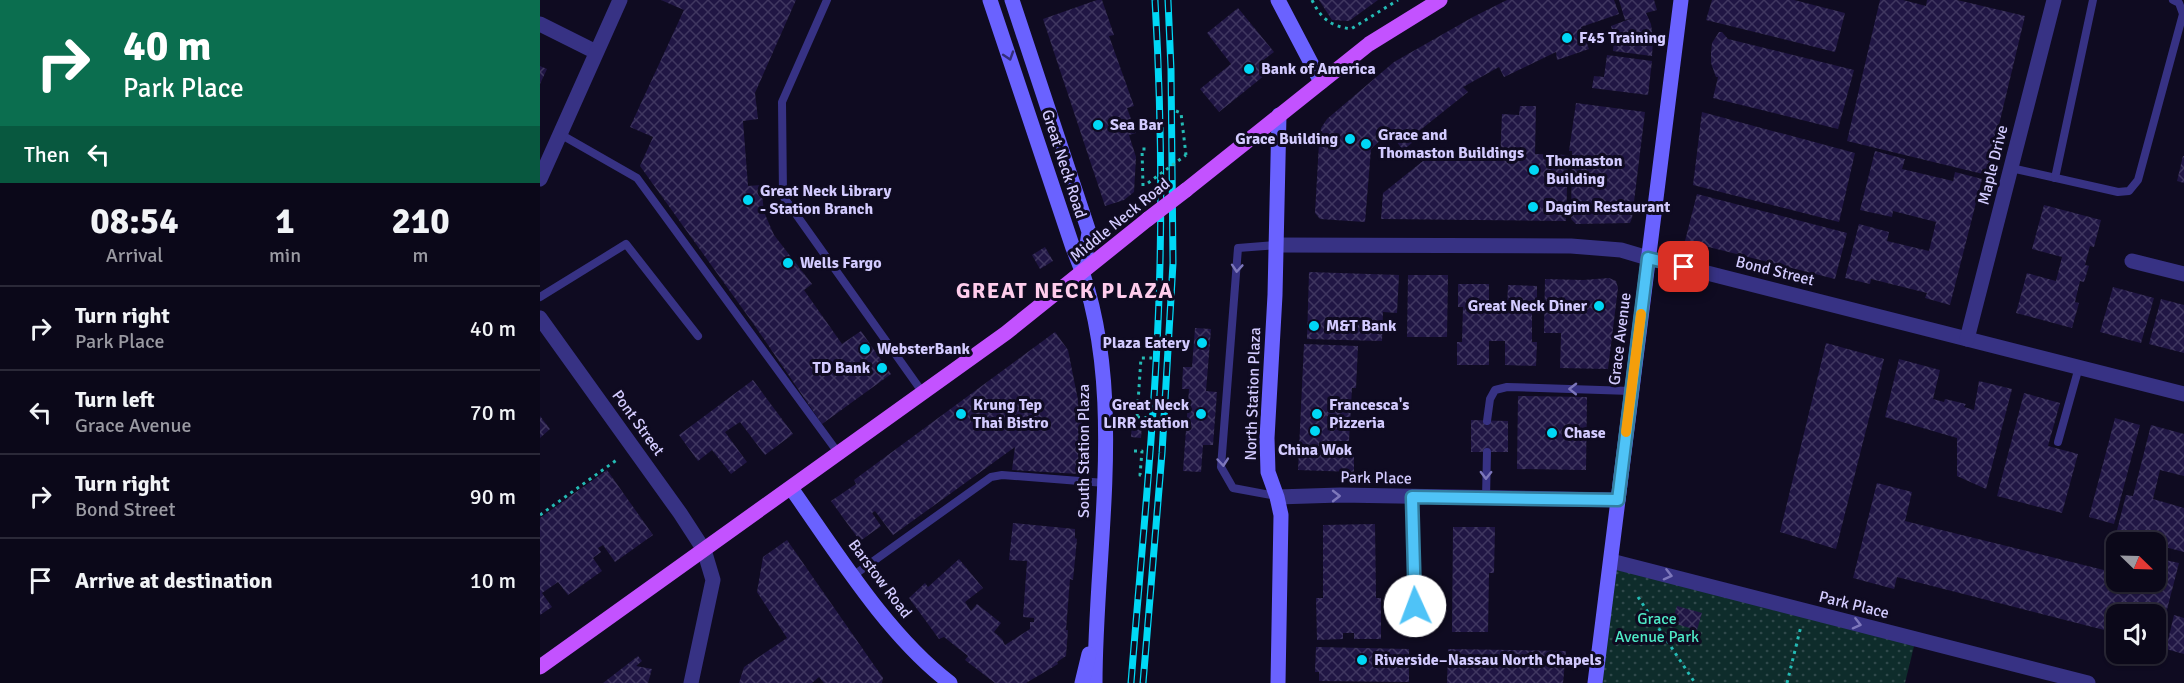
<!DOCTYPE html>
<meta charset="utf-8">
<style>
:root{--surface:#0b0819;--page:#141122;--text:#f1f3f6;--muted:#9a9aa2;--line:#2b2938}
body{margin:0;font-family:Signika,sans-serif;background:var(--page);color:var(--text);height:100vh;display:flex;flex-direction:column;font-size:22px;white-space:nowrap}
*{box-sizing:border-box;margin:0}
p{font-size:20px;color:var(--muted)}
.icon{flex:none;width:33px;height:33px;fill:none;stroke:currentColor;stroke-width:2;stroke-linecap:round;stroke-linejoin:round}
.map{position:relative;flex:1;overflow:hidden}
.sheet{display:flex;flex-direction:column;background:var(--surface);width:540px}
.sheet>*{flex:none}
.hud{background:#0b6e4f;color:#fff;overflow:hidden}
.needle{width:39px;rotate:113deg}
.controls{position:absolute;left:1566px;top:532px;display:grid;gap:12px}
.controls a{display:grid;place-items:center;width:60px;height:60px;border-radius:12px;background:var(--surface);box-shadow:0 2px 4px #0004,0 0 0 2px var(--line);font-size:30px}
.pin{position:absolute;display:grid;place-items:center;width:51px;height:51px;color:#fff;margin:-26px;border-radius:12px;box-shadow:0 3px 9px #0006}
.me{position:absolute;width:66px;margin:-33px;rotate:358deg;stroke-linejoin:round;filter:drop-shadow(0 0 4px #0008)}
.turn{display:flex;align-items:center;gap:21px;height:126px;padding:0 24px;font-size:27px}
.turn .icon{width:78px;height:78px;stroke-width:2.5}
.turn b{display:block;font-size:42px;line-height:51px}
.then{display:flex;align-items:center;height:57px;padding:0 24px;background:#0003;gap:12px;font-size:22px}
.eta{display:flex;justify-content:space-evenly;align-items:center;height:102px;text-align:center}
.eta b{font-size:36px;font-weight:700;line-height:42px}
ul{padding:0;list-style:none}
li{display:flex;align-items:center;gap:18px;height:84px;padding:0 24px;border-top:2px solid var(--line)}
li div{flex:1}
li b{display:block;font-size:22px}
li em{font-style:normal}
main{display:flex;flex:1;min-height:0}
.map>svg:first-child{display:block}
</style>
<main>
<section class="sheet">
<div class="hud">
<div class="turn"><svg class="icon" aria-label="right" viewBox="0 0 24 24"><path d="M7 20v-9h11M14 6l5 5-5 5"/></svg><div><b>40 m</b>Park Place</div></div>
<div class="then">Then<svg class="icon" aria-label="left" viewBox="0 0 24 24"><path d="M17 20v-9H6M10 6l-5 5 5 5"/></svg></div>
</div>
<div class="eta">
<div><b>08:54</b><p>Arrival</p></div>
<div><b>1</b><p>min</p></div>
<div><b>210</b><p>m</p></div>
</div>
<ul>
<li><svg class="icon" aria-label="right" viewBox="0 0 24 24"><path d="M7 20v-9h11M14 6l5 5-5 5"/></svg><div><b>Turn right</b><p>Park Place</p></div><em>40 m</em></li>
<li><svg class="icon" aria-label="left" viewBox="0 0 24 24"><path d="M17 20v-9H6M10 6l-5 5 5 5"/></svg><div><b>Turn left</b><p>Grace Avenue</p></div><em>70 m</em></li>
<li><svg class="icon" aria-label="right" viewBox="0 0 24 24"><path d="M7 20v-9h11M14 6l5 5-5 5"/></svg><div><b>Turn right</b><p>Bond Street</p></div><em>90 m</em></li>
<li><svg class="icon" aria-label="arrive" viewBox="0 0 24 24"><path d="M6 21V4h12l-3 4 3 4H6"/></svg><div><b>Arrive at destination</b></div><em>10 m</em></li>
</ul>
</section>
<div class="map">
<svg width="1644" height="683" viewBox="0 0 1644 683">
<defs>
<pattern id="grass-dots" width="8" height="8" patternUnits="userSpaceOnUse" patternTransform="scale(1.5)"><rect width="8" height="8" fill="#0e2c2b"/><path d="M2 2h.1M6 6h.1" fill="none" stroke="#30494b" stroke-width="1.8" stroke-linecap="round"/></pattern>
<pattern id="building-cross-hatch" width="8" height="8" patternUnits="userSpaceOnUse" patternTransform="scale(1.5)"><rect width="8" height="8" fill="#201644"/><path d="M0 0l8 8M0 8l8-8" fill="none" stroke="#403760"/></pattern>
</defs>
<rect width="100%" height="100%" fill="#0f0b21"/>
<polygon fill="url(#grass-dots)" points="1071,561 1376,638 1365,683 1055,683"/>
<g fill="url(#building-cross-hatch)">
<polygon points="121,0 256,0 215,93 218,119 203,121 208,186 221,185 224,212 234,235 272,284 264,290 302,344 321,331 351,374 282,424 215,326 100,166 113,137 90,127 144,10"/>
<polygon points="557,0 562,0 574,35 569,36 594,106 587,108 596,133 589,135 596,157 594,192 584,200 565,206 503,19"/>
<polygon points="779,0 838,0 809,21 792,20"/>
<polygon points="967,0 1074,0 1079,14 1041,27 1049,49 1017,60 1016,52 964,77 959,67 923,87 928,92 879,131 882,135 863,150 849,132 831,149 825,222 780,219 775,213 779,143 781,128 787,119 854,62 933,17"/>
<polygon points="1079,0 1114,0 1117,10 1106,13 1111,24 1113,40 1112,56 1073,51 1074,39 1071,26 1095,17 1085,20"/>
<polygon points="1172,0 1254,0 1305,13 1295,52 1166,20"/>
<polygon points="1340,0 1363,0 1386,6 1387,0 1417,0 1485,16 1447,175 1307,141"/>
<polygon points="698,8 734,52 722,61 730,71 679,112 660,89 691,64 667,33"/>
<polygon points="1179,32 1182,32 1188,39 1314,70 1298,129 1173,98 1178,77 1176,77 1171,63 1171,53 1172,43"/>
<polygon points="1067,55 1112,61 1108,95 1052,88 1054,76 1064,77"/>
<polygon points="0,66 7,69 0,84"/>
<polygon points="1036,103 1105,112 1092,218 1090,223 1036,224 1031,219 1032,151 1029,151"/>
<polygon points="980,106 996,106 995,154 1028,155 1026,221 841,219 843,193 883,161 960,161 962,114 979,115"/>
<polygon points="1162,112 1315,153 1299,222 1153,185"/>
<polygon points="1335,151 1365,159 1362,169 1413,181 1415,172 1442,179 1410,305 1385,298 1387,293 1331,279 1330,284 1305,278 1319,224 1349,232 1347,241 1389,251 1396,222 1353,211 1352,217 1320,210"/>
<polygon points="1643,156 1644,156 1644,183 1637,181"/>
<polygon points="1157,194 1307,233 1295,279 1145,241"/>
<polygon points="1504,205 1561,220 1554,247 1550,246 1545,265 1549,266 1544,282 1540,281 1535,302 1539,303 1532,328 1476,313 1487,273 1516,281 1522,257 1492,249"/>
<polygon points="505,247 513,261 500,269 492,255"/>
<polygon points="769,272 859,275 857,313 843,312 842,341 767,339"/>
<polygon points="868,275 908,275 907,337 867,337"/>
<polygon points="1069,278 1076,281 1078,288 1068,369 1020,368 1021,333 1004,333 1005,279 1043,280"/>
<polygon points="918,284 949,284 949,310 967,310 968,285 997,286 997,307 992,307 992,342 997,342 996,366 965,365 965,341 949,341 949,365 917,365 917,342 922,342 923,307 918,307"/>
<polygon points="1573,287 1614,298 1601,343 1560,332"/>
<polygon points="1621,299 1644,305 1644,353 1609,344"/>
<polygon points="655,328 671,329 666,391 677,392 673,445 663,445 661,472 643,471 649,389 642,389 643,367 652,367"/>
<polygon points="515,332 528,350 542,420 539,474 472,470 475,447 353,535 335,511 332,513 341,526 320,541 291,501 316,484 314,480"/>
<polygon points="1286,343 1344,359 1296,549 1240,532"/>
<polygon points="764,344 818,346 816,388 812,388 809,441 795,441 794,454 814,455 814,472 758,470"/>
<polygon points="1359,359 1400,370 1393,399 1404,402 1405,399 1426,404 1424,407 1434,410 1439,381 1472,389 1446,489 1417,476 1417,438 1345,417"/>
<polygon points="213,380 253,434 225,455 200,422 185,432 207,462 191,474 172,450 158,461 139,435"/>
<polygon points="1484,393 1520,403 1508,446 1538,454 1522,513 1457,496"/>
<polygon points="978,396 1047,397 1046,470 977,469"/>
<polygon points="0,416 10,429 0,438"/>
<polygon points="1575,418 1600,425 1574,524 1549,517"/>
<polygon points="931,420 968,421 968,452 931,452"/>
<polygon points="592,424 602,425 601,438 591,437"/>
<polygon points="1611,425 1644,434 1644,476 1620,470 1613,499 1644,508 1644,552 1576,534 1586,495 1593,496"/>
<polygon points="67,470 113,535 75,562 63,545 58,548 61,552 53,558 62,571 28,595 18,582 2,593 12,607 0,615 0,518"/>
<polygon points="1337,483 1372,492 1365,521 1576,573 1576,582 1616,582 1616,558 1639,563 1616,652 1616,615 1576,615 1576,633 1357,577 1354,589 1313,578"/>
<polygon points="473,523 535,529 535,538 537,539 533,580 530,579 526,630 528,630 526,656 517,662 518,664 486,683 455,683 425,660 428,656 404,637 399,639 369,598 385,583 388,587 419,559 443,588 425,602 431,611 437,604 461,623 454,632 462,639 465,645 490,629 490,622 494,622 494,618 483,617 487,561 469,560"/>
<polygon points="835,524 836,598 841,598 841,639 814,639 814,633 803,633 803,639 777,640 776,598 783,598 783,525"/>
<polygon points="913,527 955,527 954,573 949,573 948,632 912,632"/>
<polygon points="247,540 343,678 342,683 284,683 279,677 272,683 199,683 204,667 247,638 217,592 223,557"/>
<polygon points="1137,606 1162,613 1157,630 1132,623"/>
<polygon points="1634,615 1644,618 1644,654 1626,649"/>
<polygon points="776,647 869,649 869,682 779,681 779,672 775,672"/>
<polygon points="908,649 1026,651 1023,683 907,683"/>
<polygon points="98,656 102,661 96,666 112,669 108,683 63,683"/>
</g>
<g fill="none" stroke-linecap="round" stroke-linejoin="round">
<g stroke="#24bbb5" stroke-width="3" stroke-dasharray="3 4.5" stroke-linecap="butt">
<path d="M772,0C781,19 791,26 811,29L858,0"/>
<polyline points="636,111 641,113 646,155"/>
<polyline points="603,186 602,149 610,149"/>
<polyline points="597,417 601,358 612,358"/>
<polyline points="594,451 602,451 600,475 606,475"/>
<polyline points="0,515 78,459"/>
<polyline points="1098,597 1155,683"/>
<polyline points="1247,683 1261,626"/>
</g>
<g stroke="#373284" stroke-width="8">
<polyline points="287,0 242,102 243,196 383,393"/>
<polyline points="20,134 97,178 299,454"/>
<polyline points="1471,168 1578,192 1589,191 1598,180 1643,14 1639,3 1633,0"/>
<polyline points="1515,178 1553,0"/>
<polyline points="0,297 86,244 158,336"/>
<polyline points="947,421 950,399 955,390 967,387 1091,391"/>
<polyline points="1518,442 1539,367"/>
<polyline points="736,496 693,488 681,467 698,248 737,245"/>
<polyline points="872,497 876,627"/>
<polyline points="946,498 947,452"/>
<polyline points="314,575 451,477 462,475 565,483"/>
</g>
<g stroke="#373284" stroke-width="15">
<polyline points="0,24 56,52"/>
<polyline points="0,179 80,0"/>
<polyline points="737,245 1031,246 1081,250 1108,258 1644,394"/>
<polyline points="1592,261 1644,274"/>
<polyline points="0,318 140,513 164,550 173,580 151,683"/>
<polyline points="1427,339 1514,0"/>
<polyline points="737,497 800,495 1078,500"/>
<polyline points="1071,561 1548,683"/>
</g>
<g stroke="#6a62ff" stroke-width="15">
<path d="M450,0L533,248C590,380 555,543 555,683"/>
<polyline points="472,0 549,232 543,272"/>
<polyline points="738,0 781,82"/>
<path d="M251,488C297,553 347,635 410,683"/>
<polyline points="542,683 549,654"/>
<polyline points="738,683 741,515 737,497 728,472 727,438 735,295 739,115"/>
<polyline points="1055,683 1141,0"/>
</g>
<g stroke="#c352ff" stroke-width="15">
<polyline points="646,190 829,44 900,0"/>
<polyline points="0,667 466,333 608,219"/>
</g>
<g stroke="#00d8f6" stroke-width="7">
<g id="rail">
<path d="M591,683C602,543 617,403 620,263C622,175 620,87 615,0"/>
<polyline points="603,683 622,453 633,263 631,69 628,0"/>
</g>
</g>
<use href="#rail" stroke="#0f0b21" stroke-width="4.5" stroke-dasharray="14" stroke-linecap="butt"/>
<g stroke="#24bbb5" stroke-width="3" stroke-dasharray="3 4.5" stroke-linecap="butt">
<polyline points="608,183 646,155"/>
<polyline points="597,417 643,420"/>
</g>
<polyline stroke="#c352ff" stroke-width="15" points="608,219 646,190"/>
</g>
<defs><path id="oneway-chevron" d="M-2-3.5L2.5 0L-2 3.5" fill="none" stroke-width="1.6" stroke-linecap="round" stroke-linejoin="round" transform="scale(1.5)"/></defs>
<use stroke="#332e7a" href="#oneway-chevron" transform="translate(469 56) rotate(72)"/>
<g stroke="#7d77bb">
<use href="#oneway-chevron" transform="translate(697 268) rotate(94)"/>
<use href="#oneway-chevron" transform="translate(1033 389) rotate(-179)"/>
<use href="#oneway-chevron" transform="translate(683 462) rotate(85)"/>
<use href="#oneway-chevron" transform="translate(946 475) rotate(91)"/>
<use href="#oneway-chevron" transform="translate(796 496)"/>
<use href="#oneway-chevron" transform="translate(1128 575) rotate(14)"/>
<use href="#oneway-chevron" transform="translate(1317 624) rotate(14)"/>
</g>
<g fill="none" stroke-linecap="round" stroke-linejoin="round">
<g stroke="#337fa1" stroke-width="15">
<polyline id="route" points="875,606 872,497 1078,500 1108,258 1144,267"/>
</g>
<use href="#route" stroke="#4fc3f7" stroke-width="10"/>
<polyline stroke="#f59e0b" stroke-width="10" points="1086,432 1101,314"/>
</g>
<g fill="#00d8f6" stroke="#0f0b21" stroke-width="2">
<circle cx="1027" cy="38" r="6"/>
<circle cx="709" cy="69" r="6"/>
<circle cx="558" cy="125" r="6"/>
<circle cx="810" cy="139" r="6"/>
<circle cx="826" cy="144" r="6"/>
<circle cx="994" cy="170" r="6"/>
<circle cx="208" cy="200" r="6"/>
<circle cx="993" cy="207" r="6"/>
<circle cx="248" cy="263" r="6"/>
<circle cx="1059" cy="306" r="6"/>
<circle cx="774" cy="326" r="6"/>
<circle cx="662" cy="343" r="6"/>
<circle cx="325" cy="349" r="6"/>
<circle cx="342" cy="368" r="6"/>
<circle cx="421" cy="414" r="6"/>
<circle cx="661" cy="414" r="6"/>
<circle cx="777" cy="414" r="6"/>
<circle cx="775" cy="431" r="6"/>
<circle cx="1012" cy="433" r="6"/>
<circle cx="822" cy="660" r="6"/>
</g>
<g text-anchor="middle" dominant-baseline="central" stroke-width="6" stroke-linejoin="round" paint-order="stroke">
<g font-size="16" font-weight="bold" fill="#d3cbff" stroke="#0f0b21" text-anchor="start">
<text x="1039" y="38">F45 Training</text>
<text x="721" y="69">Bank of America</text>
<text x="570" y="125">Sea Bar</text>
<text x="838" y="135">Grace and<tspan x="838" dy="18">Thomaston Buildings</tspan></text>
<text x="798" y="139" text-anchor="end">Grace Building</text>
<text x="1006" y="161">Thomaston<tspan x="1006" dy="18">Building</tspan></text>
<text x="220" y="191">Great Neck Library<tspan x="220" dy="18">- Station Branch</tspan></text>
<text x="1005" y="207">Dagim Restaurant</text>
<text x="260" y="263">Wells Fargo</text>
<text x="1047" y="306" text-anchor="end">Great Neck Diner</text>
<text x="786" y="326">M&amp;T Bank</text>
<text x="650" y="343" text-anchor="end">Plaza Eatery</text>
<text x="337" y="349">WebsterBank</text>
<text x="330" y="368" text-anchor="end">TD Bank</text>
<text x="433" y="405">Krung Tep<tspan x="433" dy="18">Thai Bistro</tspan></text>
<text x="649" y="405" text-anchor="end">Great Neck<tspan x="649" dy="18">LIRR station</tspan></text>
<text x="789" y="405">Francesca's<tspan x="789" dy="18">Pizzeria</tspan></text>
<text x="1024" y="433">Chase</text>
<text x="775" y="450" text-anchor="middle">China Wok</text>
<text x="834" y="660">Riverside–Nassau North Chapels</text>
</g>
<g font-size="16" fill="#d3cbff" stroke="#0f0b21">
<text transform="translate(524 164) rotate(72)">Great Neck Road</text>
<text transform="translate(1453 165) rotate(-76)">Maple Drive</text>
<text transform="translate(580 220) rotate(-39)">Middle Neck Road</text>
<text transform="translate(1235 271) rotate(14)">Bond Street</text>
<text transform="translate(1080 339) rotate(-83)">Grace Avenue</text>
<text transform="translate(713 394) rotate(-88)">North Station Plaza</text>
<text transform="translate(98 423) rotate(54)">Pont Street</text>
<text transform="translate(544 451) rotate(-90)">South Station Plaza</text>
<text transform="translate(836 478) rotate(1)">Park Place</text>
<text transform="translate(340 579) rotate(53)">Barstow Road</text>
<text transform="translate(1314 605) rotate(14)">Park Place</text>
</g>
<g font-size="16" fill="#4ee9c6" stroke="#0f0b21">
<text x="1117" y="619">Grace<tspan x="1117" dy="18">Avenue Park</tspan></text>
</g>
<g font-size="22" font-weight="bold" letter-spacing="1.5" fill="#ffcdec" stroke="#0f0b21">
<text x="525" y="290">GREAT NECK PLAZA</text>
</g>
</g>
</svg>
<div class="controls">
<a><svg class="needle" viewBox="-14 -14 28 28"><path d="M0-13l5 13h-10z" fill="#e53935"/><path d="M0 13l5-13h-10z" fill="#9a9aa2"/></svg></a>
<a><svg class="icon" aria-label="sound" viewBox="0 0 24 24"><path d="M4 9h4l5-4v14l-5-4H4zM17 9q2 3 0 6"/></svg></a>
</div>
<div class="pin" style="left:1144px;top:267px;background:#d93025"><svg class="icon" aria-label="arrive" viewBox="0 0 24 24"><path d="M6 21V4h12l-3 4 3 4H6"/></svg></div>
<svg class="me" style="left:875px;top:606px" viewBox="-20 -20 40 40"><circle r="19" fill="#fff"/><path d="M0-13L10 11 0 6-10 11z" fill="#4fc3f7"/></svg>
</div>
</main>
